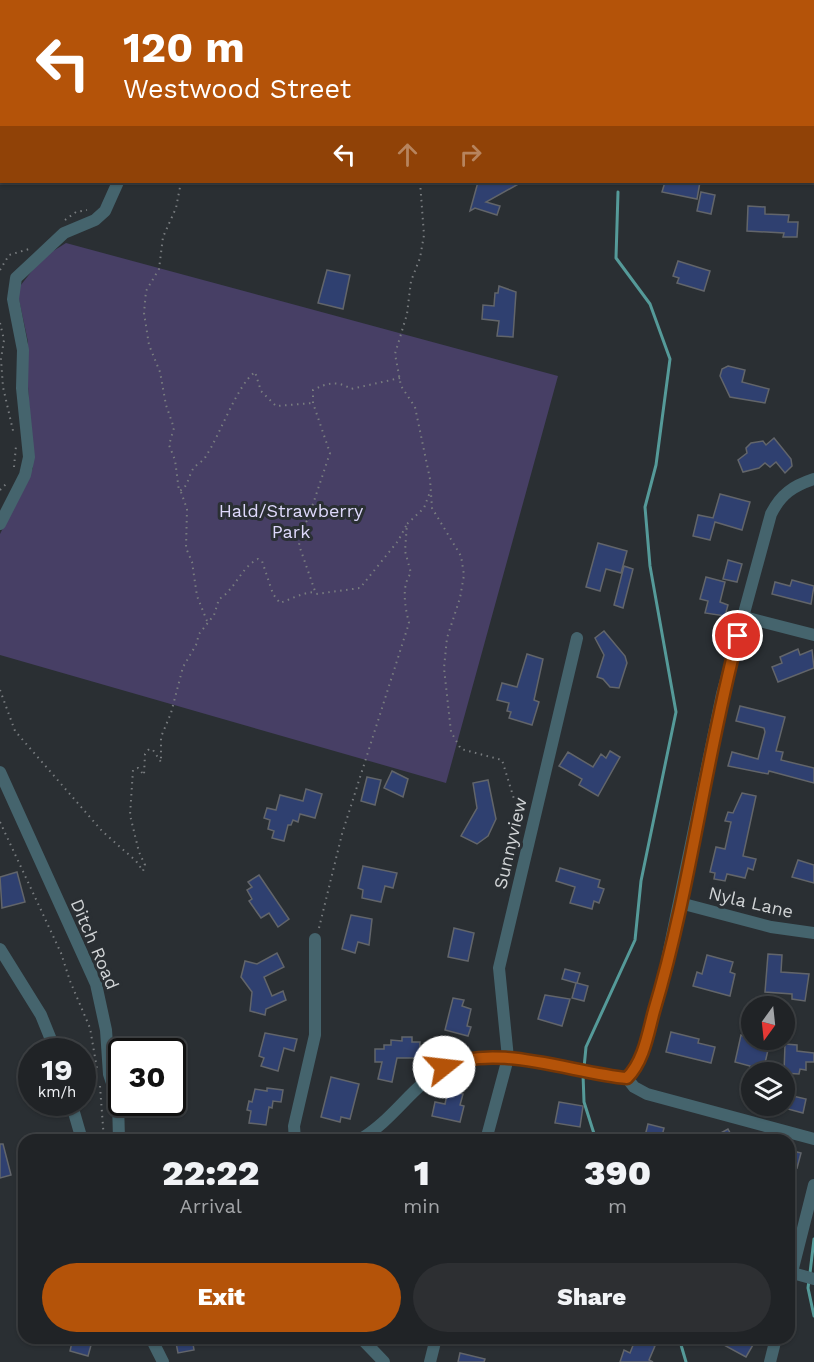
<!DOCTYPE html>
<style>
:root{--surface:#202326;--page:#2d2f32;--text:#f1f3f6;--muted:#a2a4a7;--line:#3d4043;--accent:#b45309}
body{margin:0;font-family:"Work Sans",sans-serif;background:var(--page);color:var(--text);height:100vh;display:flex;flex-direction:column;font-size:22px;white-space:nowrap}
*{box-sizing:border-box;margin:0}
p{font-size:20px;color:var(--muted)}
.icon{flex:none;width:33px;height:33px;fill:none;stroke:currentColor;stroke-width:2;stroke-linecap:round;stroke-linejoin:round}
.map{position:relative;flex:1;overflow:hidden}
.panel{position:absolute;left:18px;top:1134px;width:777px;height:210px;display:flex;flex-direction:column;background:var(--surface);border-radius:18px;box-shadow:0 2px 4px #0004,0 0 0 2px var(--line)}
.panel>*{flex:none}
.hud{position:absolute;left:0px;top:0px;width:814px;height:183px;box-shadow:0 2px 4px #0004,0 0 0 2px var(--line);background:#b45309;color:#fff;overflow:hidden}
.needle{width:39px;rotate:195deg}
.fabs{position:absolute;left:741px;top:996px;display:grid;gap:12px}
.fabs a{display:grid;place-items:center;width:54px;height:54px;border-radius:50%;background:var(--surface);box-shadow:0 2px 4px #0004,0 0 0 2px var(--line);font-size:30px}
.speed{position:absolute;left:18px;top:1038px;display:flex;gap:12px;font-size:30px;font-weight:700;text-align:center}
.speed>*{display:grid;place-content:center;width:78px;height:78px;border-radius:50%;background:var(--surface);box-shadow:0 2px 4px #0004,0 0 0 2px var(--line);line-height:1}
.speed small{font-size:15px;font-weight:400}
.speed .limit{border:3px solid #111;border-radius:9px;background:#fff;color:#111}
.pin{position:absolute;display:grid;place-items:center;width:51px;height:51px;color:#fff;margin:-26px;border:3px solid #fff;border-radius:50%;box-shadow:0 2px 6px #0007}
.me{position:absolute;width:66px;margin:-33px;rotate:74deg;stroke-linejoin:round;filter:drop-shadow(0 0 4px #0008)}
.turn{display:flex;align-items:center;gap:21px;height:126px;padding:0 24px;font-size:27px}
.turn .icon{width:78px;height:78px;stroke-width:2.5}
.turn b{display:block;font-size:42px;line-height:51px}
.lanes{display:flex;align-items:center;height:57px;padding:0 24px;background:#0003;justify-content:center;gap:30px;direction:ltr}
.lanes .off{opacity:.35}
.eta{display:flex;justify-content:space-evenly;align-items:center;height:102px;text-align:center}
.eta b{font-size:36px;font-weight:800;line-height:42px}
.button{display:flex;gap:12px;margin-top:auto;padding:12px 24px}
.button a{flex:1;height:69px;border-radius:36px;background:var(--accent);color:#fff;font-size:24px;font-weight:800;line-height:69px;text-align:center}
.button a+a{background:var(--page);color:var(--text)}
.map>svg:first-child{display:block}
</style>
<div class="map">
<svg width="814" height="1362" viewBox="0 0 814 1362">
<rect width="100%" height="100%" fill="#2a2f33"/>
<polygon fill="#473f65" points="66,243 558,376 446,783 0,655 0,534 33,468 28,387 28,342 17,290 42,258"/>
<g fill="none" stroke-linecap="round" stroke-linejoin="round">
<g stroke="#559a99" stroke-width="3">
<polyline points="584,1068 586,1047 635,940 641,881 676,712 650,566 645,507 656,465 670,359 650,304 616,258 618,192"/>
<polyline points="583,1074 584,1102 596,1140"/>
<polyline points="810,1273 814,1239"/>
<polyline points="809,1280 808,1288 814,1316"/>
<polyline points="679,1338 686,1362"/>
</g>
</g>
<g fill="#2f4070" stroke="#62656a" stroke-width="1.5">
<polygon points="478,182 522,182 486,202 500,206 497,215 475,208 470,211"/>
<polygon points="665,182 700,182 697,199 662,192"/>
<polygon points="701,192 715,195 711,214 697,211"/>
<polygon points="748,206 765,207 765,214 789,215 788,222 798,222 797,237 783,237 784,233 747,231"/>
<polygon points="678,261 710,271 704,291 677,283 679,278 673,276"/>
<polygon points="327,270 350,275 343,309 318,303"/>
<polygon points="499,286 516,292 513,337 497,336 499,321 482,319 483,305 494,306 495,293 498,293"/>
<polygon points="728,366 745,370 742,382 769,389 765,403 730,397 720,376 722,369"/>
<polygon points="774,438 791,459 792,466 785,473 776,462 770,467 765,463 759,468 743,472 738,460 747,453 746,448 751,443 763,441 766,445"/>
<polygon points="720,494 750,502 742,530 715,522 710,540 693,536 698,515 713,518"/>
<polygon points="598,543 627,551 621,573 606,569 600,591 586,587"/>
<polygon points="728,560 742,564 737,582 723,579"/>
<polygon points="624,566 633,569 623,608 614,605"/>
<polygon points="706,577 725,582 720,602 728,605 725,616 705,613 708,601 700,599"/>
<polygon points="792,580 814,586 811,604 772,594 775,582 790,586"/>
<polygon points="604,631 625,656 627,663 619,688 610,687 603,679 597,677 604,655 595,638"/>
<polygon points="798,649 800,655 812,650 814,668 778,682 772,667 782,663 780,657"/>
<polygon points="527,654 543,659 534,700 539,702 532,725 509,718 511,712 507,711 509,703 497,700 502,683 517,687"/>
<polygon points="740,706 785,717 776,751 783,752 781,760 814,768 814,783 769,771 768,774 728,766 732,752 758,759 765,732 764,728 736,721"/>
<polygon points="610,751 620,757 598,796 579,785 582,779 559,766 568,752 593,767 601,754 606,758"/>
<polygon points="392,771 408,779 403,797 384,788"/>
<polygon points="367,777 381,780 375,805 361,801"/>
<polygon points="488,780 496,819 488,836 477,844 461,836 477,808 473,783"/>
<polygon points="306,789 322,794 315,818 300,814 298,822 293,820 291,825 288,825 284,841 272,838 274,831 268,829 270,820 264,818 267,808 276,810 280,795 303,801"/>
<polygon points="742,793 756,796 743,856 756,859 753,870 748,868 745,878 727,874 725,881 714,879 715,873 710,872 716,847 725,849 731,822 725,821 728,812 733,813"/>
<polygon points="798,860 814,865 814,883 792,877"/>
<polygon points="363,866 397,873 393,888 385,886 381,902 362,898 363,890 358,888"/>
<polygon points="560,868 600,880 598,887 604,889 599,903 594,901 592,909 570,903 575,887 556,881"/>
<polygon points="17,872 25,902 2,908 0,877"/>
<polygon points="259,875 289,919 278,927 269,913 261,918 249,901 252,899 247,890 252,887 248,882"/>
<polygon points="351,915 372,919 369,945 358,942 355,953 342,949"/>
<polygon points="454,928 474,933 468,961 448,957"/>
<polygon points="277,953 284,967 264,977 272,996 283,991 286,1000 266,1009 265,1015 250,1011 252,992 241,977 245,961 257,964"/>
<polygon points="768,954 782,955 781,972 809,974 805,1001 792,999 792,994 765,992"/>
<polygon points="707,955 733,962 730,972 735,974 730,996 693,986 697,972 702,974"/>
<polygon points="565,969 580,973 577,983 588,986 584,1001 572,998 576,983 562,979"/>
<polygon points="545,995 570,999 562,1026 538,1019"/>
<polygon points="453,998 464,1000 462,1006 471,1009 467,1026 471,1027 468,1036 445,1030"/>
<polygon points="671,1032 699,1039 698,1043 715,1047 711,1063 666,1052"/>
<polygon points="265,1033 297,1039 294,1051 284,1048 278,1071 261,1066 264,1058 259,1056"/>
<polygon points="741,1035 752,1040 770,1041 763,1072 749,1072 750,1066 735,1062"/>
<polygon points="402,1037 412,1037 412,1042 420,1042 419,1058 397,1058 392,1082 378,1079 382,1062 375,1062 375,1049 384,1049 384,1045 391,1045 391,1040 402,1041"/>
<polygon points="785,1044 797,1045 797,1051 814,1053 814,1062 806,1062 806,1070 800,1069 799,1074 784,1073"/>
<polygon points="331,1077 359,1084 350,1119 341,1117 340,1122 321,1117"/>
<polygon points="267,1088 283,1090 281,1102 273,1101 272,1108 269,1107 266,1125 249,1123 251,1111 247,1110 249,1101 252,1102 255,1089 267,1091"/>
<polygon points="448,1090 463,1094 460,1105 464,1106 460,1122 432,1116 435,1102 445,1104"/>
<polygon points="784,1094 806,1099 803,1113 784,1108"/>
<polygon points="559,1102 583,1106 580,1127 555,1123"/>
<polygon points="648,1124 664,1128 661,1140 644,1140"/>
<polygon points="728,1129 734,1140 708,1140"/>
<polygon points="0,1144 3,1144 11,1175 0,1178"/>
<polygon points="793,1151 801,1153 797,1168 789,1166 789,1153 792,1154"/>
<polygon points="73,1338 93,1338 88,1356 70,1351"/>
<polygon points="175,1338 192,1338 194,1350 178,1353"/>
<polygon points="636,1338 655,1346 649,1360 653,1362 620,1362 624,1350 630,1353"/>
<polygon points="725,1338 757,1338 746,1357 722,1344"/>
<polygon points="460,1353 485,1359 484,1362 458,1362"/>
</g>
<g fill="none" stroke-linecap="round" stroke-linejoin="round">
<g stroke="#787c7f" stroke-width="2" stroke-dasharray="1.5 4.5" stroke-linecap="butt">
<path d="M181,182L176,208L163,237L159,269L146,291L144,313L149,345L160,372L166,405L174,428L169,445L175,460L179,491C188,488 188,477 193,469C196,464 203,462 206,456C220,435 237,385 255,372L261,391L276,406L313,403"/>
<polyline points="420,182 424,235 420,258 411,281 407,314 395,354 401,386 415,407 430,479 432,508 461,556 464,575 460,598 447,638 444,668 451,732 461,749 502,760 518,812 524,808"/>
<polyline points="65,220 76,212 87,210"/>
<polyline points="0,270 9,255 29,249"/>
<polyline points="0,323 4,340 1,359 3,387 14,435"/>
<path d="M400,378L351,389C337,380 327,383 313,390V403L330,453L308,519L303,527L299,545L316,594L360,588L398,541L406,526"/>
<polyline points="14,467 16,446"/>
<polyline points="0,490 7,483"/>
<polyline points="181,492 187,509 186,548 192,562 197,596 207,621"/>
<path d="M0,690L15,731L102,831L136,861L143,871L145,865L139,852L130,815L133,770L138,768L144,775L145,754L149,749L153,750L161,762V737L171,713L183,667L196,645L199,634L214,615L219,599C235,590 241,567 258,559L262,561L273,594L280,603C291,599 302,593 314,592"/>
<polyline points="0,822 61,953 70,981 90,1028 97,1069"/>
<path d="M517,841C512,830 513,822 518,812"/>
<path d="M319,928L342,834L409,623C405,607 401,586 411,573L405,551L407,524L424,508L430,492"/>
<polyline points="100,1086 104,1140"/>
</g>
<g stroke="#45646d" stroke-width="12">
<polyline points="202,2 202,0"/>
<polyline points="364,2 364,0"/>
<polyline points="490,2 490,0"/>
<polyline points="755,2 755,0"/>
<polyline points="813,15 814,12"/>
<polyline points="813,115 814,115"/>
<polyline points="0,524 25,475 29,457 22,388 23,350 13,299 16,278 64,233 95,220 105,211 118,182"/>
<polyline points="744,617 814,635"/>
<polyline points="0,772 96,984 106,1030 109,1074 118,1101 119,1140"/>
<polyline points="680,903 771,927 814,933"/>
<polyline points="0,949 41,1015 56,1052"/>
<path d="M627,1078L640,1059L661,989L722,694L771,514C781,494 793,486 814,479"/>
<polyline points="71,1102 82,1140"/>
<polyline points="295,1140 294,1126 315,1035 315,939"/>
<path d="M359,1140C392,1121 410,1089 442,1068C483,1041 579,1074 627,1078L634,1087L647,1094L814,1139"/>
<polyline points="486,1140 508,1058 499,968 577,638"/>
<polyline points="789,1272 814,1279"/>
<polyline points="789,1284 814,1185"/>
<polyline points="151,1338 163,1362"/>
<polyline points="361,1338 384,1362"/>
<polyline points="430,1362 436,1338"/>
<polyline points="770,1362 776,1338"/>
</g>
</g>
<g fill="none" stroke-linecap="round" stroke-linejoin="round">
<g stroke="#753606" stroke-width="15">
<path id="route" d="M444,1067C495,1042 572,1073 627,1078C644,1061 648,1033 654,1011C691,888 705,759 738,636"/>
</g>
<use href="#route" stroke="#b45309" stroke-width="10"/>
</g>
<g text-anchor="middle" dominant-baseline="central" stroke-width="6" stroke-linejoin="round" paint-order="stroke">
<g font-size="18" fill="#ded9fb" stroke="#2a2f33">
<text x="291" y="510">Hald/Strawberry<tspan x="291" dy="21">Park</tspan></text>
</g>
<g font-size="18" fill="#d1d4d6" stroke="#2a2f33">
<text transform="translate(510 843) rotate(-77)">Sunnyview</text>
<text transform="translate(751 902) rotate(13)">Nyla Lane</text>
<text transform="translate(95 944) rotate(67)">Ditch Road</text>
</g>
</g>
</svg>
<div class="fabs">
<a><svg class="needle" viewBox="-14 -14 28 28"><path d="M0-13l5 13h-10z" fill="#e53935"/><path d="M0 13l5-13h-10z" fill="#a2a4a7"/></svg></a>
<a><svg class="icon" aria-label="layers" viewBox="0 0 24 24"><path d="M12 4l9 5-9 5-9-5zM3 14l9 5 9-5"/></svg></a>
</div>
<div class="speed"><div>19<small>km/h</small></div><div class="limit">30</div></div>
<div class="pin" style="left:738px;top:636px;background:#d93025"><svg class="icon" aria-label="arrive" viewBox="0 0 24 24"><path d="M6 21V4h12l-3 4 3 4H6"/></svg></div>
<svg class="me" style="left:444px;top:1067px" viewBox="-20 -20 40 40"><circle r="19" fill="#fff"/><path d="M0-13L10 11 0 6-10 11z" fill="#b45309"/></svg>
<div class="hud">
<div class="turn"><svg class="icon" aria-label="left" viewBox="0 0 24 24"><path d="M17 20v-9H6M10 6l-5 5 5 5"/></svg><div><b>120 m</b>Westwood Street</div></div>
<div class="lanes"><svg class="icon" aria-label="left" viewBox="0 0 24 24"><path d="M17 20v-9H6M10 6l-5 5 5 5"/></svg><svg class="icon off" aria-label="ahead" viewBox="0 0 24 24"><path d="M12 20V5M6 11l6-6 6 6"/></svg><svg class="icon off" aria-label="right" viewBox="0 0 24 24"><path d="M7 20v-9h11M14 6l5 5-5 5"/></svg></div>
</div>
<section class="panel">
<div class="eta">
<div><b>22:22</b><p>Arrival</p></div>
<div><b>1</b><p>min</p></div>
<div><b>390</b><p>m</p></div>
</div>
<div class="button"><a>Exit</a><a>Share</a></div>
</section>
</div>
